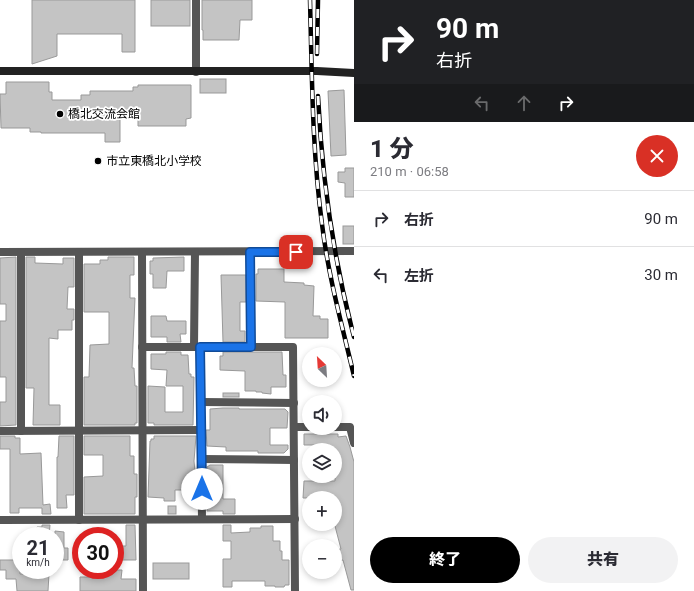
<!DOCTYPE html>
<html lang="ja">
<meta charset="utf-8">
<style>
:root{--surface:#fff;--page:#f2f2f3;--text:#2b2b33;--muted:#7c7c81;--line:#e1e1e2;--accent:#000}
body{margin:0;font-family:Roboto,"Noto Sans JP",sans-serif;background:var(--page);color:var(--text);height:100vh;display:flex;flex-direction:column;font-size:15px;white-space:nowrap}
*{box-sizing:border-box;margin:0}
p{font-size:13px;color:var(--muted)}
.icon{flex:none;width:22px;height:22px;fill:none;stroke:currentColor;stroke-width:2;stroke-linecap:round;stroke-linejoin:round}
.map{position:relative;flex:1;overflow:hidden}
.drawer{display:flex;flex-direction:column;background:var(--surface);width:340px}
.drawer>*{flex:none}
.hud{background:#202124;color:#fff;overflow:hidden}
.needle{width:26px;rotate:335deg}
.buttons{position:absolute;left:302px;top:347px;display:grid;gap:8px}
.buttons a{display:grid;place-items:center;width:40px;height:40px;border-radius:50%;background:var(--surface);box-shadow:0 2px 6px #0003;font-size:20px}
.speed{position:absolute;left:12px;top:527px;display:flex;gap:8px;font-size:20px;font-weight:700;text-align:center}
.speed>*{display:grid;place-content:center;width:52px;height:52px;border-radius:50%;background:var(--surface);box-shadow:0 2px 6px #0003;line-height:1}
.speed small{font-size:10px;font-weight:400}
.speed .limit{border:6px solid #d22;background:#fff;color:#111}
.pin{position:absolute;display:grid;place-items:center;width:34px;height:34px;color:#fff;margin:-17px;border-radius:8px;box-shadow:0 2px 6px #0006}
.me{position:absolute;width:44px;margin:-22px;rotate:0deg;stroke-linejoin:round;filter:drop-shadow(0 0 3px #0008)}
.turn{display:flex;align-items:center;gap:14px;height:84px;padding:0 16px;font-size:18px}
.turn .icon{width:52px;height:52px;stroke-width:2.5}
.turn b{display:block;font-size:28px;line-height:34px}
.lanes{display:flex;align-items:center;height:38px;padding:0 16px;background:#0003;justify-content:center;gap:20px;direction:ltr}
.lanes .off{opacity:.35}
.round{display:grid;place-items:center;flex:none;width:42px;height:42px;border-radius:21px;background:var(--page)}
.head{display:flex;align-items:center;justify-content:space-between;height:68px;padding:0 16px}
h1{font-size:24px;font-weight:800;line-height:30px}
.action{display:flex;gap:8px;margin-top:auto;padding:8px 16px}
.action a{flex:1;height:46px;border-radius:24px;background:var(--accent);color:#fff;font-size:16px;font-weight:800;line-height:46px;text-align:center}
.action a+a{background:var(--page);color:var(--text)}
ul{padding:0;list-style:none}
li{display:flex;align-items:center;gap:12px;height:56px;padding:0 16px;border-top:1px solid var(--line)}
li div{flex:1}
li b{display:block;font-size:15px}
li em{font-style:normal}
main{display:flex;flex:1;min-height:0}
.map>svg:first-child{display:block}
</style>
<main>
<div class="map">
<svg width="354" height="591" viewBox="0 0 354 591">
<rect width="100%" height="100%" fill="#fff"/>
<g fill="#c4c4c4" stroke="#999">
<polygon points="32,0 135,0 135,52 122,52 122,34 57,34 57,56 32,64"/>
<rect x="151" y="0" width="39" height="26"/>
<polygon points="202,0 252,0 252,20 240,20 239,40 203,40 203,30 202,30"/>
<rect x="200" y="79" width="26" height="14"/>
<polygon points="6,82 49,82 49,92 52,92 52,100 81,100 81,95 90,95 90,91 133,91 133,87 138,87 138,85 191,85 191,118 186,119 186,126 138,126 138,116 120,116 120,142 105,142 105,133 41,133 41,132 30,132 30,128 1,128 0,94 6,94"/>
<polygon points="344,90 346,155 331,156 328,91"/>
<polygon points="345,168 354,168 354,197 345,197 345,183 338,182 338,172 345,172"/>
<rect x="343" y="226" width="11" height="18"/>
<polygon points="16,257 16,425 0,426 0,402 6,402 6,377 0,377 0,321 6,321 6,304 0,304 0,258"/>
<polygon points="26,257 35,257 35,263 63,264 63,258 74,258 74,287 68,287 67,309 74,309 74,320 72,320 72,330 58,330 58,339 49,338 49,405 60,405 60,425 33,425 34,388 26,388"/>
<polygon points="108,257 134,257 134,275 130,275 130,298 135,298 132,368 134,368 135,386 137,386 137,423 135,423 135,425 84,425 84,377 89,377 90,345 109,344 109,312 84,312 84,264 100,264 100,260 108,260"/>
<polygon points="184,257 184,271 167,271 166,288 153,288 153,274 150,274 150,261 153,261 153,258"/>
<polygon points="258,269 284,269 284,282 304,283 304,285 314,286 313,316 320,316 320,319 328,319 328,338 285,338 285,302 256,301 256,274 258,274"/>
<polygon points="221,275 246,275 246,302 240,302 240,331 245,331 245,342 223,342"/>
<polygon points="151,316 166,316 167,321 186,321 186,334 180,334 181,342 167,342 167,337 151,337"/>
<polygon points="166,352 181,352 181,355 188,355 189,374 191,374 191,377 194,377 193,425 154,425 154,423 148,423 148,386 165,387 165,412 183,412 183,386 166,386 167,370 151,369 151,354 166,354"/>
<polygon points="223,352 282,352 283,375 286,375 286,387 271,387 271,394 262,393 262,392 256,392 256,391 245,391 245,371 220,370 220,356 223,356"/>
<rect x="223" y="393" width="16" height="4"/>
<polygon points="223,408 239,408 239,409 285,409 288,412 287,428 270,428 270,445 288,445 288,449 284,453 258,453 258,451 226,451 226,447 207,446 206,430 210,430 210,409"/>
<polygon points="304,434 338,434 338,437 346,436 350,447 354,462 354,590 351,590 343,560 337,561 335,554 335,550 341,549 335,526 335,498 303,498 304,481 335,481 335,450 330,450 329,445 304,445"/>
<polygon points="0,436 15,436 15,438 20,438 20,454 41,453 43,505 50,504 51,514 42,514 42,508 19,508 19,513 10,513 10,449 0,449"/>
<polygon points="59,436 74,436 74,495 66,495 67,508 57,508 57,457 58,457"/>
<polygon points="84,436 130,436 130,456 134,456 134,474 137,474 137,497 135,497 135,514 84,514 84,477 103,476 103,455 84,455"/>
<polygon points="154,436 196,436 194,461 196,482 183,482 183,487 182,487 182,490 175,490 175,501 164,501 164,498 148,497 150,441 151,441 151,439 154,439"/>
<polygon points="210,465 223,465 223,499 235,499 235,514 223,514 223,511 207,511 207,467"/>
<rect x="168" y="506" width="8" height="8"/>
<polygon points="42,525 50,525 49,536 37,536 37,527 42,527"/>
<polygon points="126,525 135,525 136,560 115,560 115,546 126,546"/>
<polygon points="223,525 231,525 231,533 250,532 250,528 261,528 261,526 273,526 273,541 280,541 280,551 282,551 282,560 289,560 289,585 285,585 284,587 275,587 275,586 265,586 265,581 232,581 232,587 223,587 223,559 231,559 231,541 223,541"/>
<polygon points="55,531 64,532 64,548 68,548 68,560 55,560"/>
<polygon points="0,560 20,560 20,574 49,574 48,591 17,591 16,579 6,579 6,570 0,570"/>
<rect x="153" y="563" width="36" height="16"/>
<polygon points="94,570 122,570 121,579 136,579 136,591 80,591 80,577 94,577"/>
</g>
<g fill="none" stroke-linecap="round" stroke-linejoin="round">
<g stroke="#555" stroke-width="8">
<polyline points="196,72 196,0"/>
<polyline points="0,252 354,251"/>
<polyline points="79,252 79,520"/>
<polyline points="142,252 143,591"/>
<polyline points="251,252 251,347"/>
<polyline points="21,253 21,431"/>
<polyline points="142,347 293,347 295,591"/>
<polyline points="194,347 195,252"/>
<polyline points="200,347 202,519"/>
<polyline points="201,402 294,403"/>
<polyline points="294,427 309,427"/>
<polyline points="335,427 350,427 354,443"/>
<polyline points="0,431 201,430"/>
<polyline points="202,459 294,460"/>
<polyline points="0,520 295,519"/>
</g>
<polyline stroke="#222" stroke-width="8" points="0,71 317,71 354,73"/>
<g stroke="#000" stroke-width="4.5">
<g id="rail">
<path d="M310,0C312,75 312,150 322,224C328,275 342,325 354,376"/>
<polyline points="317,54 318,0"/>
<path d="M318,96C322,179 333,257 354,337"/>
</g>
</g>
<use href="#rail" stroke="#fff" stroke-width="3" stroke-dasharray="9" stroke-linecap="butt"/>
</g>
<g fill="none" stroke-linecap="round" stroke-linejoin="round">
<g stroke="#114b97" stroke-width="10">
<polyline id="route" points="202,489 200,347 251,347 250,252 296,252"/>
</g>
<use href="#route" stroke="#1a73e8" stroke-width="7"/>
</g>
<g fill="#000" stroke="#fff" stroke-width="1.5">
<circle cx="60" cy="114" r="4"/>
<circle cx="98" cy="161" r="4"/>
</g>
<g text-anchor="middle" dominant-baseline="central" stroke-width="3.5" stroke-linejoin="round" paint-order="stroke">
<g font-size="12" fill="#000" stroke="#fff" text-anchor="start">
<text x="68" y="114">橋北交流会館</text>
<text x="106" y="161">市立東橋北小学校</text>
</g>
</g>
</svg>
<div class="buttons">
<a><svg class="needle" viewBox="-14 -14 28 28"><path d="M0-13l5 13h-10z" fill="#e53935"/><path d="M0 13l5-13h-10z" fill="#7c7c81"/></svg></a>
<a><svg class="icon" aria-label="sound" viewBox="0 0 24 24"><path d="M4 9h4l5-4v14l-5-4H4zM17 9q2 3 0 6"/></svg></a>
<a><svg class="icon" aria-label="layers" viewBox="0 0 24 24"><path d="M12 4l9 5-9 5-9-5zM3 14l9 5 9-5"/></svg></a>
<a>+</a>
<a>−</a>
</div>
<div class="speed"><div>21<small>km/h</small></div><div class="limit">30</div></div>
<div class="pin" style="left:296px;top:252px;background:#d93025"><svg class="icon" aria-label="arrive" viewBox="0 0 24 24"><path d="M6 21V4h12l-3 4 3 4H6"/></svg></div>
<svg class="me" style="left:202px;top:489px" viewBox="-20 -20 40 40"><circle r="19" fill="#fff"/><path d="M0-13L10 11 0 6-10 11z" fill="#1a73e8"/></svg>
</div>
<section class="drawer">
<div class="hud">
<div class="turn"><svg class="icon" aria-label="right" viewBox="0 0 24 24"><path d="M7 20v-9h11M14 6l5 5-5 5"/></svg><div><b>90 m</b>右折</div></div>
<div class="lanes"><svg class="icon off" aria-label="left" viewBox="0 0 24 24"><path d="M17 20v-9H6M10 6l-5 5 5 5"/></svg><svg class="icon off" aria-label="ahead" viewBox="0 0 24 24"><path d="M12 20V5M6 11l6-6 6 6"/></svg><svg class="icon" aria-label="right" viewBox="0 0 24 24"><path d="M7 20v-9h11M14 6l5 5-5 5"/></svg></div>
</div>
<div class="head"><div><h1>1 分</h1><p>210 m · 06:58</p></div><a class="round" style="background:#d93025;color:#fff"><svg class="icon" aria-label="close" viewBox="0 0 24 24"><path d="M6 6l12 12M18 6L6 18"/></svg></a></div>
<ul>
<li><svg class="icon" aria-label="right" viewBox="0 0 24 24"><path d="M7 20v-9h11M14 6l5 5-5 5"/></svg><div><b>右折</b></div><em>90 m</em></li>
<li><svg class="icon" aria-label="left" viewBox="0 0 24 24"><path d="M17 20v-9H6M10 6l-5 5 5 5"/></svg><div><b>左折</b></div><em>30 m</em></li>
</ul>
<div class="action"><a>終了</a><a>共有</a></div>
</section>
</main>
